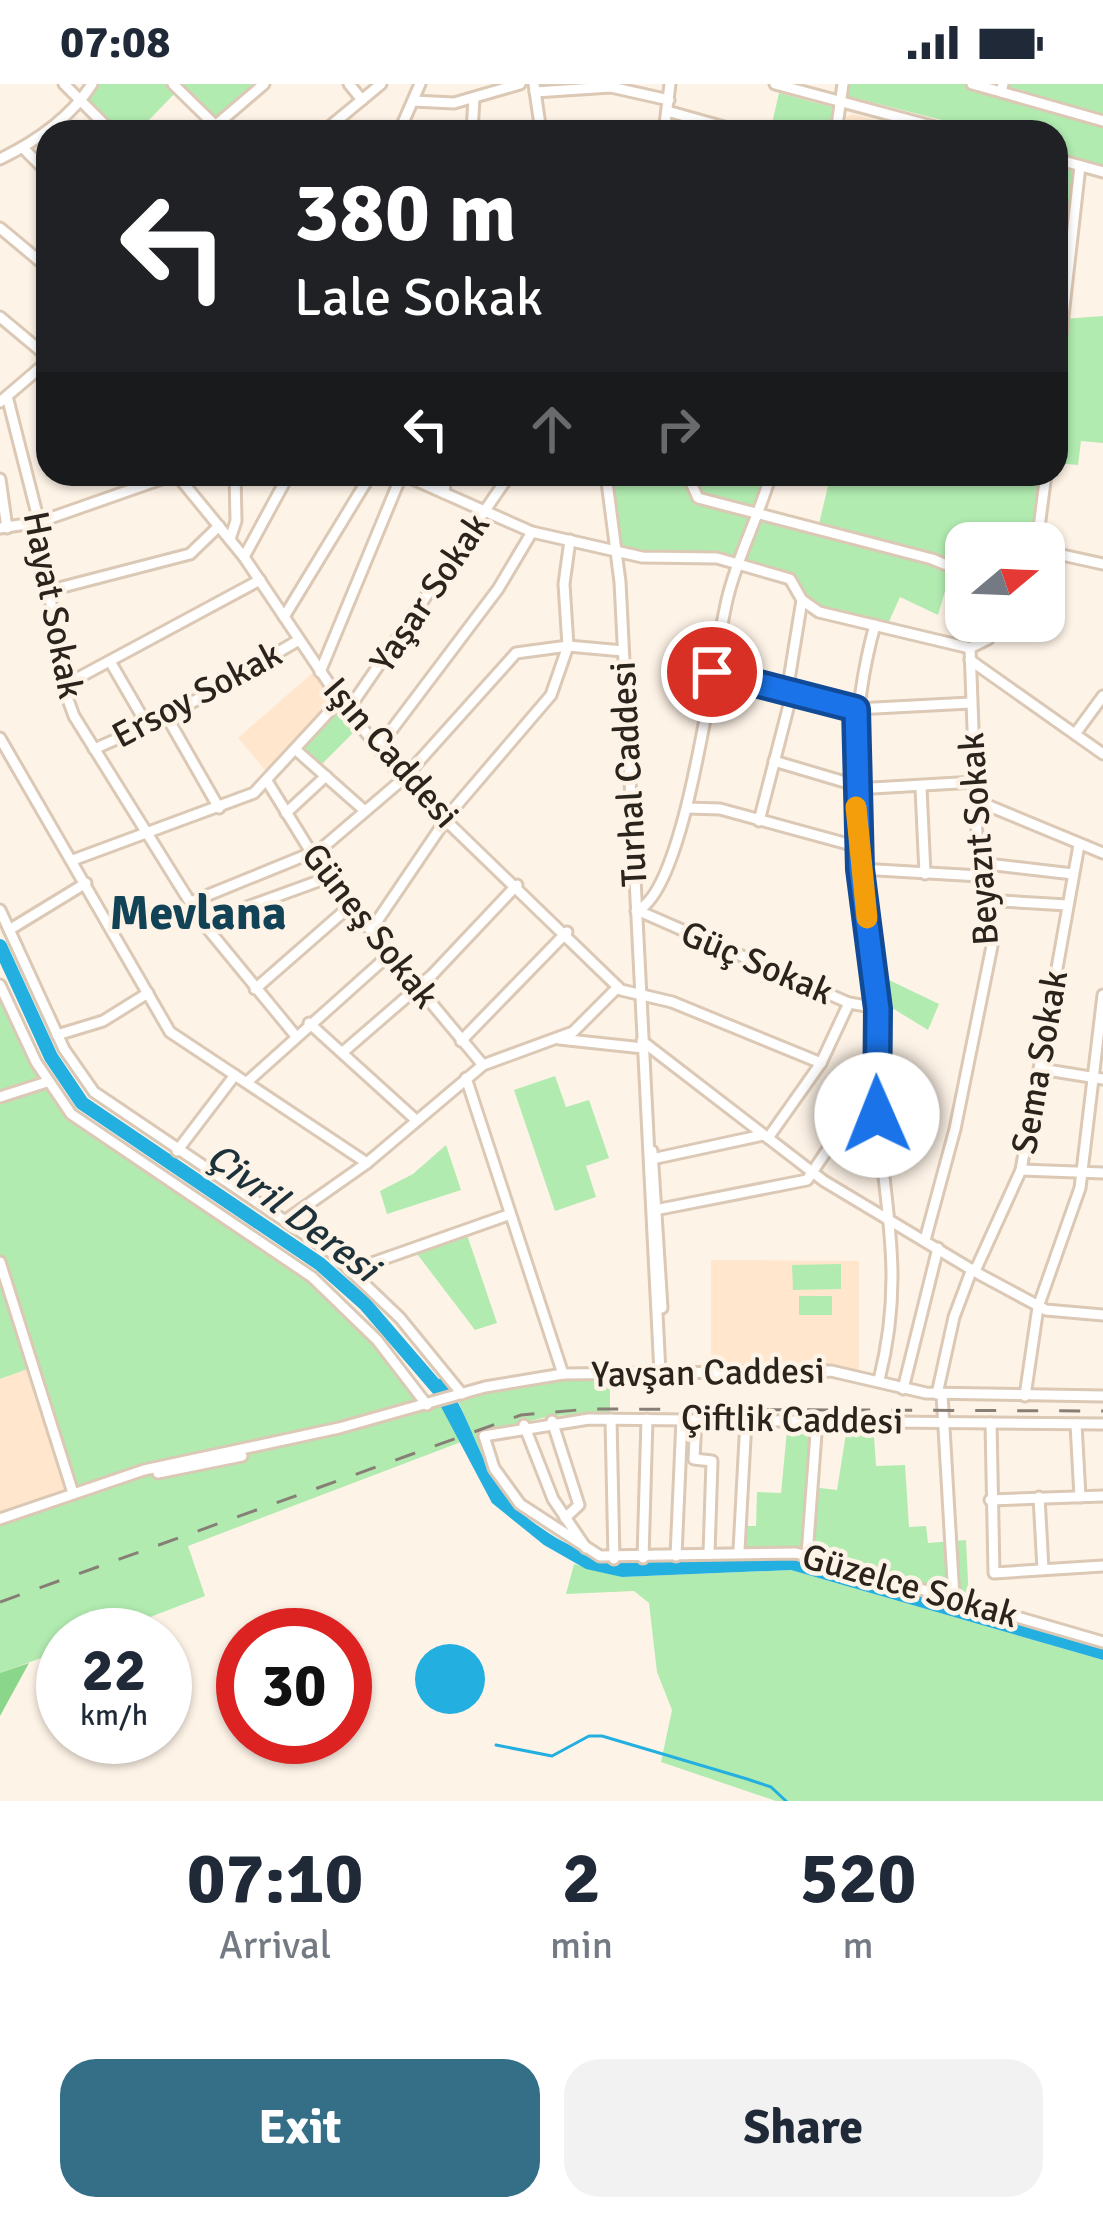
<!DOCTYPE html>
<meta charset="utf-8">
<style>
:root{--surface:#fff;--page:#f2f2f3;--text:#1f2937;--muted:#747a83;--accent:#346e87}
body{margin:0;font-family:Signika,sans-serif;background:var(--page);color:var(--text);height:100vh;display:flex;flex-direction:column;font-size:45px;white-space:nowrap}
*{box-sizing:border-box;margin:0}
p{font-size:39px;color:var(--muted)}
.icon{flex:none;width:66px;height:66px;fill:none;stroke:currentColor;stroke-width:2;stroke-linecap:round;stroke-linejoin:round}
.map{position:relative;height:1717px;overflow:hidden}
.sheet{display:flex;flex-direction:column;background:var(--surface);flex:1}
.sheet>*{flex:none}
.hud{position:absolute;left:36px;top:36px;width:1032px;height:366px;border-radius:36px;box-shadow:0 3px 9px #0004;background:#202124;color:#fff;overflow:hidden}
.needle{width:78px;rotate:71deg}
.fabs{position:absolute;left:945px;top:438px;display:grid;gap:24px}
.fabs a{display:grid;place-items:center;width:120px;height:120px;border-radius:24px;background:var(--surface);box-shadow:0 3px 9px #0004;font-size:60px}
.speed{position:absolute;left:36px;top:1524px;display:flex;gap:24px;font-size:60px;font-weight:700;text-align:center}
.speed>*{display:grid;place-content:center;width:156px;height:156px;border-radius:50%;background:var(--surface);box-shadow:0 3px 9px #0004;line-height:1}
.speed small{font-size:30px;font-weight:400}
.speed .limit{border:18px solid #d22;background:#fff;color:#111}
.pin{position:absolute;display:grid;place-items:center;width:102px;height:102px;color:#fff;margin:-51px;border:6px solid #fff;border-radius:50%;box-shadow:0 3px 12px #0007}
.me{position:absolute;width:132px;margin:-66px;rotate:359deg;stroke-linejoin:round;filter:drop-shadow(0 0 9px #0008)}
.turn{display:flex;align-items:center;gap:42px;height:252px;padding:0 60px;font-size:54px}
.turn .icon{width:156px;height:156px;stroke-width:2.5}
.turn b{display:block;font-size:84px;line-height:102px}
.lanes{display:flex;align-items:center;height:114px;padding:0 60px;background:#0003;justify-content:center;gap:60px;direction:ltr}
.lanes .off{opacity:.35}
.eta{display:flex;justify-content:space-evenly;align-items:center;height:204px;text-align:center}
.eta b{font-size:72px;font-weight:800;line-height:84px}
.button{display:flex;gap:24px;margin-top:auto;padding:24px 60px}
.button a{flex:1;height:138px;border-radius:36px;background:var(--accent);color:#fff;font-size:48px;font-weight:800;line-height:138px;text-align:center}
.button a+a{background:var(--page);color:var(--text)}
.status{display:flex;justify-content:space-between;align-items:center;height:84px;padding:0 60px;background:var(--surface);direction:ltr}
.status svg{height:33px;fill:currentColor}
.map>svg:first-child{display:block}
</style>
<div class="status"><b>07:08</b><svg viewBox="0 0 49 12"><path d="M0 12V9h3v3zM5 12V6h3v6zM10 12V3h3v9zM15 12V0h3v12zM26 1h20v11H26zM47 4h2v5h-2z"/></svg></div>
<div class="map">
<svg width="1103" height="1717" viewBox="0 0 1103 1717">
<rect width="100%" height="100%" fill="#fef3e7"/>
<g fill="#ffe6cd">
<polygon points="853,30 919,48 844,48 846,33"/>
<polygon points="318,584 340,616 271,693 238,654"/>
<polygon points="711,1176 859,1177 859,1290 711,1289"/>
<polygon points="34,1283 73,1409 0,1435 0,1295"/>
</g>
<g fill="#b1ebb0">
<polygon points="92,0 264,0 215,42 178,6 149,36 161,48 112,48 81,17"/>
<polygon points="847,0 972,0 1000,8 1003,0 1103,0 1103,88 1081,82 1063,235 1103,232 1103,359 1081,357 1078,381 1056,379 1061,242 1056,241 1056,48 945,48 946,37 847,12"/>
<polygon points="779,9 832,23 829,48 770,48"/>
<polygon points="656,390 771,390 760,430 818,444 828,402 782,390 1046,390 1037,459 966,459 966,489 952,483 938,531 900,513 886,544 813,525 794,499 717,474 667,475 618,466 608,401"/>
<polygon points="340,616 360,642 318,684 296,666"/>
<polygon points="889,896 939,920 928,946 876,914 875,898"/>
<polygon points="0,901 36,978 71,1030 265,1160 354,1231 427,1320 440,1317 461,1358 188,1462 205,1512 103,1551 63,1551 63,1566 0,1589 0,1441 75,1414 33,1283 0,1295"/>
<polygon points="555,992 566,1023 589,1016 609,1074 586,1082 596,1113 555,1127 514,1006"/>
<polygon points="446,1061 461,1106 387,1130 380,1107 413,1090"/>
<polygon points="465,1145 497,1239 475,1246 411,1162"/>
<polygon points="841,1180 841,1205 793,1206 792,1181"/>
<rect x="799" y="1212" width="33" height="19"/>
<polygon points="610,1289 610,1329 551,1332 483,1348 511,1409 600,1472 738,1466 740,1442 756,1442 757,1408 781,1409 788,1336 817,1336 812,1403 837,1406 848,1337 873,1337 876,1382 905,1381 909,1443 926,1442 928,1459 966,1456 969,1518 1103,1558 1103,1563 794,1474 626,1480 591,1473 512,1420 488,1386 456,1312 508,1298"/>
<polygon points="574,1480 622,1493 791,1486 1103,1576 1103,1717 776,1717 661,1678 672,1626 657,1588 649,1519 634,1507 566,1510"/>
</g>
<polygon fill="#8ad78b" points="29,1579 0,1632 0,1589"/>
<g fill="#23afdf">
<path d="M442,1293C475,1336 481,1397 525,1432C633,1518 684,1452 795,1474C899,1494 1003,1532 1103,1563V1576L791,1486L622,1493L586,1485L544,1461L492,1419L430,1302Z"/>
<circle cx="450" cy="1595" r="35"/>
</g>
<g fill="none" stroke-linecap="round" stroke-linejoin="round">
<polyline stroke="#23afdf" stroke-width="3" points="496,1661 552,1672 589,1652 602,1652 747,1695 771,1703 786,1717"/>
<polyline stroke="#23afdf" stroke-width="14" points="0,862 51,973 82,1019 320,1180 365,1220 445,1313"/>
<g stroke="#dbc8b5" stroke-width="15">
<g id="minor">
<polyline points="64,0 112,48"/>
<polyline points="173,0 222,48"/>
<polyline points="349,0 362,16"/>
<polyline points="534,0 541,48"/>
<polyline points="775,0 954,48"/>
<polyline points="972,0 1001,8 1003,0"/>
<polyline points="535,8 611,3 669,16"/>
<polyline points="1001,8 1103,37"/>
<polyline points="413,17 454,19 520,0"/>
<polyline points="667,27 742,48"/>
<polyline points="215,42 264,0"/>
<polyline points="323,48 381,0"/>
<polyline points="399,48 420,0"/>
<polyline points="472,48 474,14"/>
<polyline points="664,48 670,0"/>
<polyline points="836,48 843,0"/>
<polyline points="23,64 48,89"/>
<path d="M0,75C35,58 71,33 92,0"/>
<polyline points="1056,75 1103,88"/>
<polyline points="0,144 48,184"/>
<polyline points="0,233 48,273"/>
<polyline points="1056,294 1080,82"/>
<polyline points="7,312 39,438 63,602 74,632 203,839 295,951"/>
<polyline points="0,318 48,277"/>
<polyline points="401,390 532,448 642,473 717,474 790,495 802,516 787,608"/>
<polyline points="606,390 620,498 660,1289"/>
<polyline points="687,390 698,414 932,475 966,489"/>
<polyline points="0,395 7,444"/>
<polyline points="444,409 446,390"/>
<polyline points="0,444 39,438 176,390 244,473 340,616 403,695 621,906 672,918 821,979"/>
<polyline points="230,455 236,437 235,390"/>
<polyline points="1037,459 1046,390"/>
<polyline points="1044,467 1103,480"/>
<polyline points="244,473 289,390"/>
<polyline points="51,506 190,470 219,442"/>
<polyline points="802,516 819,528 970,564 988,555 1000,537"/>
<polyline points="284,533 371,390"/>
<path d="M875,541C835,684 870,783 877,923C879,960 874,996 877,1033C887,1131 904,1198 879,1296"/>
<polyline points="970,576 1103,670"/>
<polyline points="111,579 147,641"/>
<polyline points="320,588 402,390"/>
<polyline points="713,588 856,625 970,619"/>
<polyline points="63,602 260,496"/>
<polyline points="348,626 510,390"/>
<polyline points="167,633 219,724"/>
<polyline points="1075,650 1103,612"/>
<polyline points="0,654 170,948 367,1079"/>
<polyline points="378,664 498,505 532,448"/>
<polyline points="94,665 167,633 299,556"/>
<polyline points="296,666 365,727"/>
<polyline points="774,677 855,701"/>
<polyline points="267,697 327,794 483,981"/>
<polyline points="921,704 925,790"/>
<polyline points="855,705 975,698"/>
<polyline points="977,717 1103,769"/>
<polyline points="687,724 720,725 859,763"/>
<polyline points="286,729 326,692"/>
<polyline points="759,737 792,609"/>
<polyline points="73,776 254,709 340,616"/>
<polyline points="978,779 1073,790"/>
<polyline points="860,785 980,792"/>
<polyline points="985,816 1067,821"/>
<polyline points="191,818 321,765 403,695 516,569 568,562 623,567"/>
<polyline points="0,826 64,965 94,1008 331,1168 400,1234 462,1310"/>
<path d="M636,827C687,808 713,569 728,512C738,471 759,432 771,390"/>
<polyline points="639,827 849,919 878,924"/>
<polyline points="203,839 327,794"/>
<polyline points="9,846 86,799"/>
<polyline points="371,846 451,728 551,611 568,562 564,500 570,456"/>
<polyline points="0,901 36,978 71,1030 312,1193 377,1256 427,1321"/>
<polyline points="255,905 350,822"/>
<polyline points="309,939 416,1036"/>
<polyline points="57,951 103,937 148,909"/>
<polyline points="559,955 643,964"/>
<polyline points="461,957 567,848"/>
<polyline points="642,957 824,1097 979,1190 1046,1226 1103,1231"/>
<polyline points="343,968 432,891 517,801"/>
<polyline points="1041,985 1103,995"/>
<polyline points="466,994 563,1290"/>
<polyline points="247,998 390,870"/>
<polyline points="0,1013 47,998"/>
<polyline points="768,1054 821,979 849,919"/>
<polyline points="177,1067 235,991"/>
<polyline points="652,1067 662,1224"/>
<polyline points="652,1075 763,1051"/>
<polyline points="1021,1086 1103,1089"/>
<polyline points="655,1126 807,1096 874,996"/>
<polyline points="286,1136 367,1079 483,981 573,948 618,903"/>
<polyline points="925,1156 955,1045 992,862 978,779 970,564"/>
<polyline points="0,1178 73,1409"/>
<polyline points="352,1186 508,1131"/>
<polyline points="975,1187 1021,1086 1079,761"/>
<polyline points="903,1305 938,1164"/>
<polyline points="937,1310 954,1233 972,1185"/>
<polyline points="942,1310 954,1514"/>
<polyline points="1025,1312 1038,1223 1080,1104 1103,911"/>
<polyline points="611,1335 614,1475"/>
<polyline points="696,1335 694,1375 712,1377 709,1469"/>
<polyline points="552,1337 579,1421 565,1434"/>
<polyline points="991,1339 994,1489 1103,1482"/>
<polyline points="1076,1340 1080,1413"/>
<polyline points="1103,1340 589,1335 484,1352 494,1384 520,1420 600,1472 796,1469 1103,1558"/>
<polyline points="524,1341 553,1415 586,1464"/>
<polyline points="158,1389 242,1372"/>
<polyline points="1039,1413 1043,1485"/>
<polyline points="990,1416 1103,1412"/>
<polyline points="0,1435 144,1386 339,1344 485,1303 563,1290 831,1287 926,1309 1103,1312"/>
<polyline points="739,1466 746,1336"/>
<polyline points="807,1471 817,1336"/>
<polyline points="676,1472 682,1335"/>
<polyline points="643,1474 647,1335"/>
</g>
</g>
<use href="#minor" stroke="#fff" stroke-width="9"/>
<polyline stroke="#877f75" stroke-width="3" stroke-dasharray="21 21" stroke-linecap="butt" points="0,1518 521,1331 589,1325 1103,1327"/>
</g>
<g fill="none" stroke-linecap="round" stroke-linejoin="round">
<g stroke="#114b97" stroke-width="30">
<polyline id="route" points="712,588 856,625 860,785 878,925 877,1031"/>
</g>
<use href="#route" stroke="#1a73e8" stroke-width="21"/>
<polyline stroke="#f59e0b" stroke-width="21" points="856,723 867,834"/>
</g>
<g text-anchor="middle" dominant-baseline="central" stroke-width="9" stroke-linejoin="round" paint-order="stroke">
<g font-size="36" fill="#2b241d" stroke="#fef3e7">
<text transform="translate(430 509) rotate(-56)">Yaşar Sokak</text>
<text transform="translate(53 521) rotate(79)">Hayat Sokak</text>
<text transform="translate(197 611) rotate(-28)">Ersoy Sokak</text>
<text transform="translate(391 669) rotate(49)">Işın Caddesi</text>
<text transform="translate(629 690) rotate(-93)">Turhal Caddesi</text>
<text transform="translate(979 755) rotate(-94)">Beyazıt Sokak</text>
<text transform="translate(370 842) rotate(52)">Güneş Sokak</text>
<text transform="translate(757 879) rotate(23)">Güç Sokak</text>
<text transform="translate(1040 978) rotate(-80)">Sema Sokak</text>
<text transform="translate(708 1289) rotate(-1)">Yavşan Caddesi</text>
<text transform="translate(792 1336) rotate(1)">Çiftlik Caddesi</text>
<text transform="translate(910 1502) rotate(16)">Güzelce Sokak</text>
</g>
<g font-size="39" font-style="italic" fill="#1c313a" stroke="#fef3e7">
<text transform="translate(293 1128) rotate(37)">Çivril Deresi</text>
</g>
<g font-size="48" font-weight="bold" fill="#124255" stroke="#fef3e7">
<text x="198" y="829">Mevlana</text>
</g>
</g>
</svg>
<div class="fabs">
<a><svg class="needle" viewBox="-14 -14 28 28"><path d="M0-13l5 13h-10z" fill="#e53935"/><path d="M0 13l5-13h-10z" fill="#747a83"/></svg></a>
</div>
<div class="speed"><div>22<small>km/h</small></div><div class="limit">30</div></div>
<div class="pin" style="left:712px;top:588px;background:#d93025"><svg class="icon" aria-label="arrive" viewBox="0 0 24 24"><path d="M6 21V4h12l-3 4 3 4H6"/></svg></div>
<svg class="me" style="left:877px;top:1031px" viewBox="-20 -20 40 40"><circle r="19" fill="#fff"/><path d="M0-13L10 11 0 6-10 11z" fill="#1a73e8"/></svg>
<div class="hud">
<div class="turn"><svg class="icon" aria-label="left" viewBox="0 0 24 24"><path d="M17 20v-9H6M10 6l-5 5 5 5"/></svg><div><b>380 m</b>Lale Sokak</div></div>
<div class="lanes"><svg class="icon" aria-label="left" viewBox="0 0 24 24"><path d="M17 20v-9H6M10 6l-5 5 5 5"/></svg><svg class="icon off" aria-label="ahead" viewBox="0 0 24 24"><path d="M12 20V5M6 11l6-6 6 6"/></svg><svg class="icon off" aria-label="right" viewBox="0 0 24 24"><path d="M7 20v-9h11M14 6l5 5-5 5"/></svg></div>
</div>
</div>
<section class="sheet">
<div class="eta">
<div><b>07:10</b><p>Arrival</p></div>
<div><b>2</b><p>min</p></div>
<div><b>520</b><p>m</p></div>
</div>
<div class="button"><a>Exit</a><a>Share</a></div>
</section>
